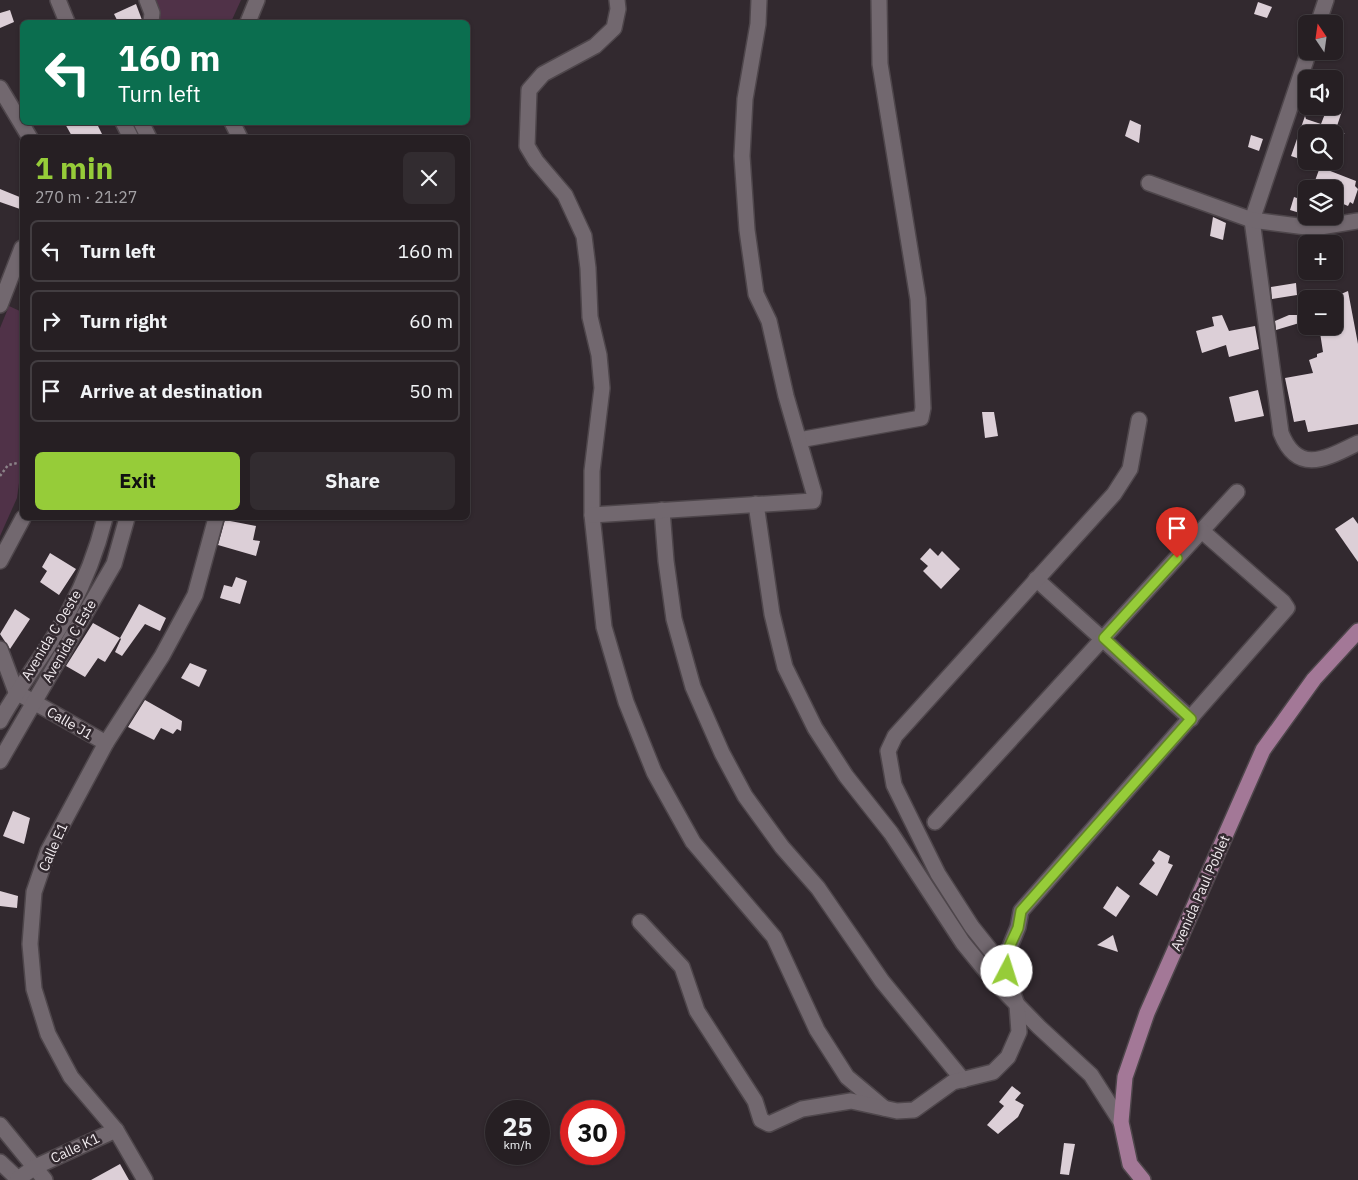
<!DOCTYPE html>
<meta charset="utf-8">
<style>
:root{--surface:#261f23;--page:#322c30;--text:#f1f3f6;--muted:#a4a2a6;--line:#423d41;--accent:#96cc39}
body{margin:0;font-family:"IBM Plex Sans",sans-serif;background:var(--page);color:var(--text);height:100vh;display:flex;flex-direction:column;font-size:19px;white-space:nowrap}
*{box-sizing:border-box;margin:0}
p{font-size:16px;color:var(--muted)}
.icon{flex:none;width:28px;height:28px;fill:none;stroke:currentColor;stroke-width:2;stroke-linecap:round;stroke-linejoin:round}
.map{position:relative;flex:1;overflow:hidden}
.side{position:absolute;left:20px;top:135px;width:450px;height:385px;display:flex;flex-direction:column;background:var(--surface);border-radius:8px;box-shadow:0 1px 4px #0004,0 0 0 1px var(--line)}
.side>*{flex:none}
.top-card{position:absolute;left:20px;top:20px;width:450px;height:105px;border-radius:8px;box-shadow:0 1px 4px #0004,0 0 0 1px var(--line);background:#0b6e4f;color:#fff;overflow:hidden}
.needle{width:32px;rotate:347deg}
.fabs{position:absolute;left:1298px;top:15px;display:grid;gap:10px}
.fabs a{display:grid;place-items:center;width:45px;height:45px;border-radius:8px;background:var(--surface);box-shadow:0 1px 4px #0004,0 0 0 1px var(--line);font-size:25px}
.speed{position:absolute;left:485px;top:1100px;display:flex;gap:10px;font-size:25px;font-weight:700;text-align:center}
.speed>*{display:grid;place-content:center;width:65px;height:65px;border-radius:50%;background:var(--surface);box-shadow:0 1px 4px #0004,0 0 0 1px var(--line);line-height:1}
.speed small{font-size:12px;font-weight:400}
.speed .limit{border:8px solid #d22;background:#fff;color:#111}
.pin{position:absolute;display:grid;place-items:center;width:42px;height:42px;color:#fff;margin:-51px -21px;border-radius:50% 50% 50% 0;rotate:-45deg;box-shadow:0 0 5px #0007}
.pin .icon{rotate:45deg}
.me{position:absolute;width:55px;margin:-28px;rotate:5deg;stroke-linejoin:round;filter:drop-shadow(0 0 4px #0008)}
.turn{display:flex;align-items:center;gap:18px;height:105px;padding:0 15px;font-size:22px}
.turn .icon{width:65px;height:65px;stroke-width:2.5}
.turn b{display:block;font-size:35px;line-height:42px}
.round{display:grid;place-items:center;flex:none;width:52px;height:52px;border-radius:8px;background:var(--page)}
.summary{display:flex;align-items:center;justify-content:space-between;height:85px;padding:0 15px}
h1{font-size:30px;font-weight:800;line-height:38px;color:var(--accent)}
.action{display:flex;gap:10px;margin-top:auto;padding:10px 15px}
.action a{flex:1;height:58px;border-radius:8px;background:var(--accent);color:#111;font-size:20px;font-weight:800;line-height:58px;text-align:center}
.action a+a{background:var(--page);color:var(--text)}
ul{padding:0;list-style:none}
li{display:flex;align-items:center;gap:15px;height:62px;margin:0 10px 8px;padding:0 5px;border:2px solid var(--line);border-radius:8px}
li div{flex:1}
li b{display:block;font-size:19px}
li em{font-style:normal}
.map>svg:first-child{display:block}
</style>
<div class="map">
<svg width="1358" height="1180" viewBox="0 0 1358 1180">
<rect width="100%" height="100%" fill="#32292f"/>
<g fill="#503248">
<polygon points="152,0 241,0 231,22 156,22"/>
<polygon points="9,306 22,312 22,461 17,498 0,536 0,328"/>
</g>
<g fill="#dccfd7">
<polygon points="1258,2 1272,7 1267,18 1254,14"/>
<polygon points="136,4 142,20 137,22 118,22 114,14"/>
<polygon points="10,10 14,22 0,28 0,13"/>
<polygon points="1328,106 1342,111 1336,129 1345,134 1306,134 1306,161 1291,156 1305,116 1306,119 1321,124"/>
<polygon points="1130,120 1141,125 1139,143 1125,136"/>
<polygon points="64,122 96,122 104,138 73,138"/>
<polygon points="1251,135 1263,139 1259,151 1248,147"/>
<polygon points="1320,167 1356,181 1355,186 1358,189 1353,204 1350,202 1348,206 1334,200 1334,189 1312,189"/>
<polygon points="0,189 22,198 20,209 0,202"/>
<polygon points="1294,197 1306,201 1303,214 1290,210"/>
<polygon points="1213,217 1226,223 1223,240 1210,236"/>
<polygon points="1296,283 1297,295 1272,299 1271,287"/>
<polygon points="1348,291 1358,344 1358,424 1308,432 1305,420 1294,422 1285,378 1313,373 1309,360 1317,357 1317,354 1323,352 1319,326 1334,326 1334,297"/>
<polygon points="1222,315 1229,331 1255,326 1259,349 1229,357 1226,345 1202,353 1196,331 1214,326 1212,317"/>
<polygon points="1289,315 1306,315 1306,321 1276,330 1275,321"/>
<polygon points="1258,390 1264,416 1235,422 1229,397"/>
<polygon points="982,412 994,412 998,436 985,438"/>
<polygon points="1353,517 1358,524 1358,562 1335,529"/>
<polygon points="225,520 256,526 253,540 260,541 256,556 218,545"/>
<polygon points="930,548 938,556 942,551 960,569 941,589 923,571 928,566 920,559"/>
<polygon points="50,553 76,569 59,595 40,582 47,571 42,567"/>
<polygon points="236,577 247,581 240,604 220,598 224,585 232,587"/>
<polygon points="139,604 166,618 160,631 145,624 122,656 115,652 121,639 120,638"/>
<polygon points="15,609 30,619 10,649 0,634"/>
<polygon points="93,623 120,638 105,662 98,658 85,677 66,666"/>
<polygon points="190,663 207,670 199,687 181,678"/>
<polygon points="145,700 182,721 181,731 177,729 173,734 161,728 154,740 128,727"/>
<polygon points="13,811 30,818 24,844 3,836"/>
<polygon points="1159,850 1170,856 1168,863 1173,865 1157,896 1139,884 1155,863 1152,860"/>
<polygon points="1117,886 1130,896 1116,917 1103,908"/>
<polygon points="0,891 18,896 17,908 0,906"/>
<polygon points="1113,935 1118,952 1097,945"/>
<polygon points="1012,1086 1021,1093 1015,1100 1024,1105 1018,1117 998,1134 987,1125 1004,1106 999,1102"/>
<polygon points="1064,1143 1075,1144 1069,1175 1060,1174"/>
<polygon points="120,1164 129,1180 91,1180"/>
</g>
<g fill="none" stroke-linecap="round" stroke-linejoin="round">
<g stroke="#4e464b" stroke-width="18">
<g id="minor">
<polyline points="58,0 67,22"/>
<polyline points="147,0 152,13 151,22"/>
<polyline points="617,0 618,9 614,28 595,46 543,74 529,90 527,146 536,161 565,195 584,236 588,268 590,317 599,355 602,388 592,471 592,515 604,627 626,702 654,772 693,842 774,937 817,1030 847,1077 884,1108"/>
<polyline points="248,22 257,0"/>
<polyline points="1318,24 1326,0"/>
<path d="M1309,51L1252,220L1281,433C1298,476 1327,458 1358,443"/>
<polyline points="0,88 30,138"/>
<polyline points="123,122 131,138"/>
<polyline points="141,122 149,138"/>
<polyline points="232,122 240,138"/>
<polyline points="1149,183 1252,220 1314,228 1358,221"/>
<polyline points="0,305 22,248"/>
<polyline points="799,440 921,418 923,408 918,299 880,64 879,0"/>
<polyline points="756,504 772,614 785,667 815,728 846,776 891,833 963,943 994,981 1039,1027 1091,1075 1121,1122"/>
<polyline points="662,510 666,561 674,619 693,687 722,753 745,796 782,847 818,888 882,981 963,1080"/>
<polyline points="592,515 813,501 814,493 786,396 769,321 756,294 747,230 742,156 745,99 758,24 759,0"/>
<polyline points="0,561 23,518"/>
<polyline points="1036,579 1191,719"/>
<polyline points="0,649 16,692 106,743"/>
<path d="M0,721C21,683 49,649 69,611C85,581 97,550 105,518"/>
<polyline points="0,761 114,564 127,518"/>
<polyline points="935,822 1237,492"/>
<polyline points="640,922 682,967 697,1011 755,1101 761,1120 769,1124 802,1109 851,1101 897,1111 914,1110 953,1082 993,1072 1008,1057 1019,1032 1017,1005 1008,979 1007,954 1018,927 1021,911 1287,608 1283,602 1202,531"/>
<polyline points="1007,971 972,927 938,874 894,785 888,751 895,736 1114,494 1130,469 1139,420"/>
<polyline points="0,1125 45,1180"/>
<polyline points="0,1162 19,1180"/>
<polyline points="18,1179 35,1167 116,1130"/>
<polyline points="145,1180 116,1130 71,1077 48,1034 34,989 30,944 34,892 48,851 106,743 162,656 195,595 216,518"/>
</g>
</g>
<g stroke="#4e464b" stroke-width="18">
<polyline id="major" points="1143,1180 1130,1164 1121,1122 1125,1077 1147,1013 1263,750 1314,679 1358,631"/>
</g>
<polyline stroke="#8c8489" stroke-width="2.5" stroke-dasharray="2.5 2.5" stroke-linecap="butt" points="0,476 8,465 22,462"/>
<use href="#minor" stroke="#72686f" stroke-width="15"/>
<use href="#major" stroke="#a37897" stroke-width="15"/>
</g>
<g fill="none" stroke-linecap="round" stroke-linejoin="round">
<g stroke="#628525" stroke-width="12">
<polyline id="route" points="1007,971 1006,954 1018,928 1021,911 1191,719 1104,638 1177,558"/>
</g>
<use href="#route" stroke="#96cc39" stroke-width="9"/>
</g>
<g text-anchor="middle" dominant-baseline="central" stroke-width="5" stroke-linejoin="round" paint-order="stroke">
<g font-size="14" fill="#f1ebef" stroke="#32292f">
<text transform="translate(51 635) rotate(-59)">Avenida C Oeste</text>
<text transform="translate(69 641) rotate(-60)">Avenida C Este</text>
<text transform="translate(70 723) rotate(30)">Calle J1</text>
<text transform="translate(53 847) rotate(-66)">Calle E1</text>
<text transform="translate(1200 893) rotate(-66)">Avenida Paul Poblet</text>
<text transform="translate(75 1148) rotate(-25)">Calle K1</text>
</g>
</g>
</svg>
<div class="fabs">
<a><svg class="needle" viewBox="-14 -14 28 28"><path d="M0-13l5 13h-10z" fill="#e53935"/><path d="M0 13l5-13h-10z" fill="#a4a2a6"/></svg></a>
<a><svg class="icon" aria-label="sound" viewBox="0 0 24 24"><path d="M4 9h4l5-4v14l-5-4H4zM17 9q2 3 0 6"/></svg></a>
<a><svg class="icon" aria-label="search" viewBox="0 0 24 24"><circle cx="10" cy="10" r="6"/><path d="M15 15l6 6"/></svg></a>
<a><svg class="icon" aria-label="layers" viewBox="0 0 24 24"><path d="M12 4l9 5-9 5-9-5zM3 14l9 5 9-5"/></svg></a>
<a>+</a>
<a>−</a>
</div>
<div class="speed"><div>25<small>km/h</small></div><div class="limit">30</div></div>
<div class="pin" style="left:1177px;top:558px;background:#d93025"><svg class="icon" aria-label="arrive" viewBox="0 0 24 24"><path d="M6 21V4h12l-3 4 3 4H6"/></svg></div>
<svg class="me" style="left:1007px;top:971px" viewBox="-20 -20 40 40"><circle r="19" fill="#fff"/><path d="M0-13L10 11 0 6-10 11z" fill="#96cc39"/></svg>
<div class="top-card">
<div class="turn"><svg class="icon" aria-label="left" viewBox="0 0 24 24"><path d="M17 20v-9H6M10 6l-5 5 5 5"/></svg><div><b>160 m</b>Turn left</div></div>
</div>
<section class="side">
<div class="summary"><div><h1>1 min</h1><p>270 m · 21:27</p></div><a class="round"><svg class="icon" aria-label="close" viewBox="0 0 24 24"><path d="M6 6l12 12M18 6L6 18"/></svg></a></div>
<ul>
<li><svg class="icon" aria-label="left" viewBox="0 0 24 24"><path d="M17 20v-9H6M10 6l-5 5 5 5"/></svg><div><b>Turn left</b></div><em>160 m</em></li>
<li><svg class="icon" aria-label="right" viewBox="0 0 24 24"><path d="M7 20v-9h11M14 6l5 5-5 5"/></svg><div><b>Turn right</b></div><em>60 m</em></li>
<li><svg class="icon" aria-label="arrive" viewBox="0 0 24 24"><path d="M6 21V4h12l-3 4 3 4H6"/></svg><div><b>Arrive at destination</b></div><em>50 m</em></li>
</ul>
<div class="action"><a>Exit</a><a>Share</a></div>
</section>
</div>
